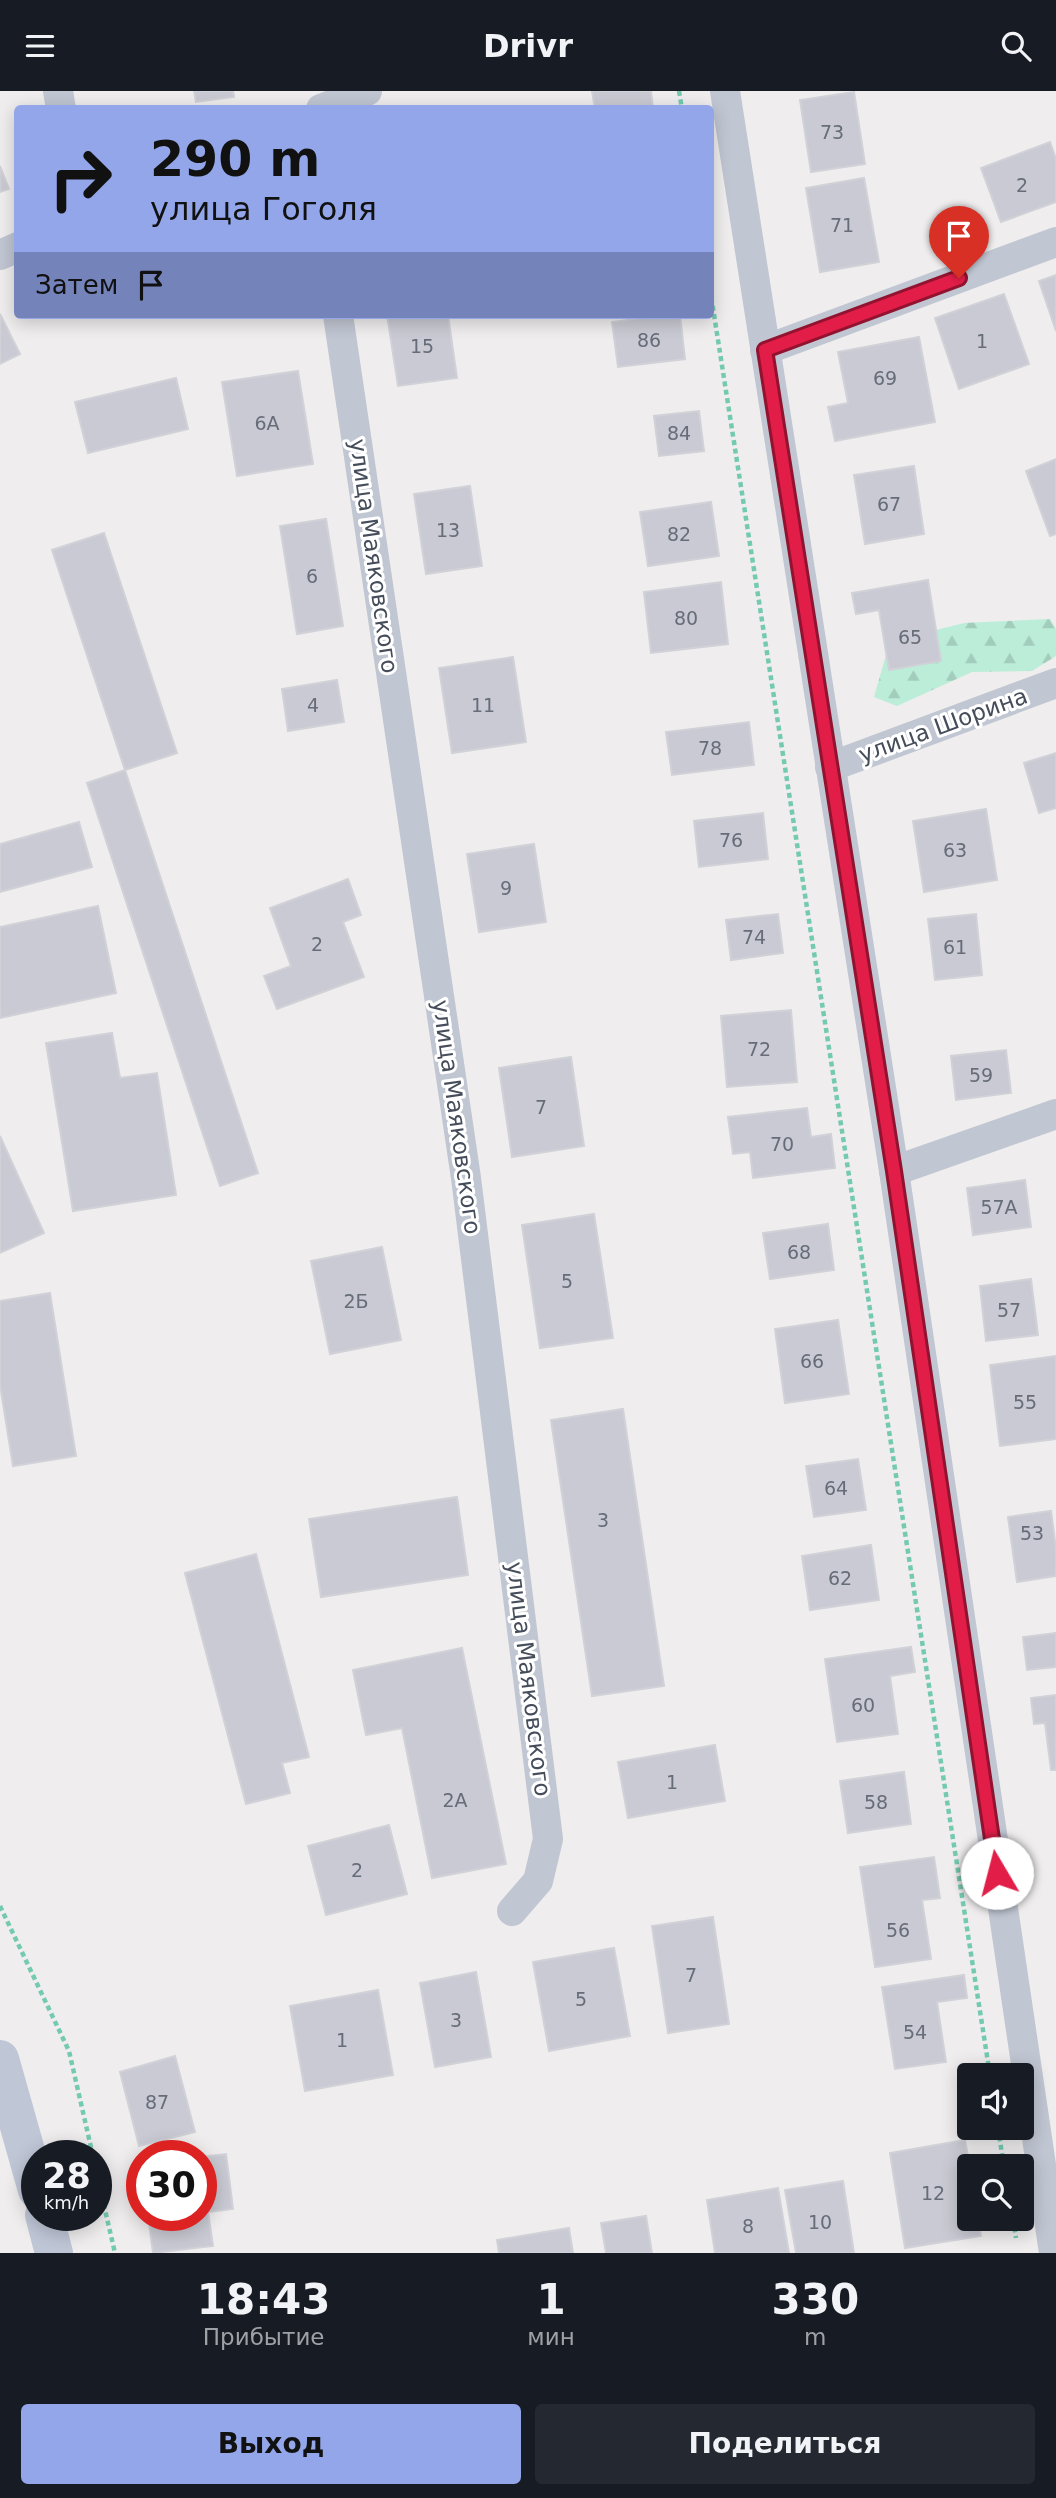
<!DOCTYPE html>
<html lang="ru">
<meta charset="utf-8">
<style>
:root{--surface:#171b24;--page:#242831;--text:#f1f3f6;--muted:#9ea1a6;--accent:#92a6e9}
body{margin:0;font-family:"DejaVu Sans",sans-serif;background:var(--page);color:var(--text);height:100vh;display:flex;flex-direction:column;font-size:26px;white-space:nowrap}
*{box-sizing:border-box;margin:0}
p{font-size:23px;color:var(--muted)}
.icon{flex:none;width:38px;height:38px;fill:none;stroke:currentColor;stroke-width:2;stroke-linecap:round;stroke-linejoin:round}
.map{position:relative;height:2162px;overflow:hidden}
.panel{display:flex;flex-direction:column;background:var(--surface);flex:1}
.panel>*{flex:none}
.hud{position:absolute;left:14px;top:14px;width:700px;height:214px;border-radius:7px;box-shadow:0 4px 18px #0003;background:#92a6e9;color:#111;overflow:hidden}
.buttons{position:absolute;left:957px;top:1972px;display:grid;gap:14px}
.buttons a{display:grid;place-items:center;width:77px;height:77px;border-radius:7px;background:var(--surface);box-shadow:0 4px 18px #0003;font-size:35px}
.speed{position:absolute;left:21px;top:2049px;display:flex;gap:14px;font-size:35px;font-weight:700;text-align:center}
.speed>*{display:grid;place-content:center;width:91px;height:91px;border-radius:50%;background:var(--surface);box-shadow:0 4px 18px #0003;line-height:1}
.speed small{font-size:18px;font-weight:400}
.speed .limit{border:10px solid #d22;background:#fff;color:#111}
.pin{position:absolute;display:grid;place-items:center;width:60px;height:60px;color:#fff;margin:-72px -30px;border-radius:50% 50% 50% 0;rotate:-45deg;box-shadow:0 0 7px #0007}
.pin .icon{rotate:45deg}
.me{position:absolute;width:77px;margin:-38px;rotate:352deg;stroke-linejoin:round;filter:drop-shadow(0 0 5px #0008)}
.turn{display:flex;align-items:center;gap:24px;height:147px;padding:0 21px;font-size:32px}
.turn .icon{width:91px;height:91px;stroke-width:2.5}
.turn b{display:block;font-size:49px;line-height:60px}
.then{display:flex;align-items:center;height:66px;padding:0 21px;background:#0003;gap:14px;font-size:26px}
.eta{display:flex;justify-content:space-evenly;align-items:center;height:119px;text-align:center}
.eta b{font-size:42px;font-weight:700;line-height:49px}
.action{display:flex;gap:14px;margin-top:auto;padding:14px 21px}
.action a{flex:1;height:80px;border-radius:7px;background:var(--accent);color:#111;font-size:28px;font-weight:700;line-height:80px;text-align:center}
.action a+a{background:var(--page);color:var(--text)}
header{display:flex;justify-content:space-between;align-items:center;height:91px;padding:0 21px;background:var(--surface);font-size:32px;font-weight:700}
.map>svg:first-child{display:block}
</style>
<header><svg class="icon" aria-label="menu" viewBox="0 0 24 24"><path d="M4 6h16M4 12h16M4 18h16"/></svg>Drivr<svg class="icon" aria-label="search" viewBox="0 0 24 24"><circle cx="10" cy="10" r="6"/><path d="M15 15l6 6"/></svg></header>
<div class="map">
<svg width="1056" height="2162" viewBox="0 0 1056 2162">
<defs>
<pattern id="forest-firs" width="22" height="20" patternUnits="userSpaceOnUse" patternTransform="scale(1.75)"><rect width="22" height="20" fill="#bbedd9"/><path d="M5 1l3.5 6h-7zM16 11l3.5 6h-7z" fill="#a2cdbc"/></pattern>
</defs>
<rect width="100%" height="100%" fill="#efeded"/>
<polygon fill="url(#forest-firs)" points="1050,528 1056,538 1056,565 1032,580 972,581 897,615 874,606 886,564 928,541 964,532"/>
<g fill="#c9cad3" stroke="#d1d1d8" stroke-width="2">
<polygon points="194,0 233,0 234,6 196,11"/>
<polygon points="592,0 651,0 653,18 595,18"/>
<polygon points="854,1 865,73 811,81 800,9"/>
<polygon points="1050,51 1056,68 1056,111 1001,131 981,77"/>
<polygon points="0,75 9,98 0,101"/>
<polygon points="864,87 879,171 820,181 806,97"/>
<polygon points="1056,184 1056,240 1039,190"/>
<polygon points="1004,203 1029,273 959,298 935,227"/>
<polygon points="0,223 20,263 0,273"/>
<polygon points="387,224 448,224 457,287 398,295"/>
<polygon points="666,224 680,224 685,268 618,276 612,231"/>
<polygon points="919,246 935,331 835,350 828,316 848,312 838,261"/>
<polygon points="298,280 313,373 237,385 222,291"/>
<polygon points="176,287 188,338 88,362 75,311"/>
<polygon points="699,320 704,360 659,365 654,325"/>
<polygon points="1056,368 1056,443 1050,445 1026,380"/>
<polygon points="914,375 924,443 865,453 854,384"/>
<polygon points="470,395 482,475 426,483 414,403"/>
<polygon points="711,411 719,465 648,475 640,421"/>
<polygon points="326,428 343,535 297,543 280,435"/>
<polygon points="104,442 177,662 125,679 52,459"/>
<polygon points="928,489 941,570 889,579 879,519 856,523 852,502"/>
<polygon points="721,491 728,553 651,562 644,501"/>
<polygon points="513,566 526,651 452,662 439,577"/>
<polygon points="337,589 344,631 288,640 282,598"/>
<polygon points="749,631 754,674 672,684 666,641"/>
<polygon points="1056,662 1056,717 1039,722 1024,672"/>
<polygon points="125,679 258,1082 220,1095 87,692"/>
<polygon points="986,718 997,789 924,801 913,730"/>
<polygon points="763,722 768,768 699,776 694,730"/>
<polygon points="79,731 92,776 0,801 0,753"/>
<polygon points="534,753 546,831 479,841 467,763"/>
<polygon points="348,788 361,824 343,831 364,886 277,918 264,885 291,875 270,817"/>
<polygon points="98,815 116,902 0,927 0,836"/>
<polygon points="778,823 783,862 731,869 726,829"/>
<polygon points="976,823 982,884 935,889 928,828"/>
<polygon points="791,919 797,991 727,996 721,925"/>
<polygon points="112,942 120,987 157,982 176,1104 73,1120 46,952"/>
<polygon points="1006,959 1011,1002 956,1009 951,965"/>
<polygon points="571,966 584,1055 512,1066 499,977"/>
<polygon points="807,1017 811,1046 831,1043 835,1077 753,1087 750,1061 733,1063 728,1026"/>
<polygon points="0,1045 44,1142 0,1162"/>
<polygon points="1025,1089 1031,1136 973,1144 967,1097"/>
<polygon points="594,1123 613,1247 540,1257 522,1134"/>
<polygon points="828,1133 834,1179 770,1188 763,1142"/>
<polygon points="382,1156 401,1249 330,1263 311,1170"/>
<polygon points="1031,1188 1038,1244 986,1250 980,1195"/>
<polygon points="50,1202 76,1365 13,1375 0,1294 0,1210"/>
<polygon points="838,1229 849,1303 785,1312 775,1238"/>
<polygon points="1056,1265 1056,1348 1000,1355 990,1274"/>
<polygon points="623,1318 664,1595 592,1605 551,1329"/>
<polygon points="858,1368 866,1419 814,1426 806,1375"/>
<polygon points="457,1406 468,1484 321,1506 309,1428"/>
<polygon points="1051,1420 1056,1458 1056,1485 1017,1491 1008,1426"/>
<polygon points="871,1454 879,1509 810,1519 802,1465"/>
<polygon points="256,1463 309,1666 282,1672 290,1702 246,1713 185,1482"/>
<polygon points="1056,1542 1056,1576 1027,1579 1023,1546"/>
<polygon points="911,1556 915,1581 890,1585 898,1643 837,1651 825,1568"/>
<polygon points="462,1557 506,1773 432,1787 402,1637 366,1644 353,1579"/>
<polygon points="1056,1604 1056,1679 1051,1679 1045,1632 1034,1633 1031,1607"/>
<polygon points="715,1654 725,1710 628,1727 618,1671"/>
<polygon points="904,1681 911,1733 848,1742 840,1690"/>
<polygon points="389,1734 407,1803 326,1824 308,1755"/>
<polygon points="934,1766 940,1807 922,1809 931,1868 875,1876 860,1776"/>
<polygon points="713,1826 729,1933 668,1942 652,1835"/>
<polygon points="614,1857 630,1945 549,1960 533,1871"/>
<polygon points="476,1881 491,1966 435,1976 420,1892"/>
<polygon points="964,1884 967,1907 937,1911 946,1971 895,1978 882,1896"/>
<polygon points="378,1899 393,1984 305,2000 290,1915"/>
<polygon points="175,1965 195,2041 139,2055 120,1981"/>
<polygon points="965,2049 970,2076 970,2128 978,2128 981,2145 905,2157 890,2062"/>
<polygon points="226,2063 233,2118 208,2121 213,2155 153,2162 148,2124 201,2124 201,2066"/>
<polygon points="843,2090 854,2162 796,2162 785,2099"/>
<polygon points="778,2097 789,2162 715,2162 707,2109"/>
<polygon points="646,2125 652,2162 606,2162 601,2132"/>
<polygon points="569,2137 573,2162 499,2162 497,2149"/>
</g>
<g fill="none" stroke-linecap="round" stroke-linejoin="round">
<g stroke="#74cab1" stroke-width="4.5" stroke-dasharray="5 3.5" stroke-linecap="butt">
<polyline points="679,0 682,18"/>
<polyline points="710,198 990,1984"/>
<polyline points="0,1815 69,1960 93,2065"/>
<polyline points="998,2037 1004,2076"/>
<polyline points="96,2080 115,2162"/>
<polyline points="1013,2128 1016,2147"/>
</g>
<g stroke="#c0c6d2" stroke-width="30">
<polyline points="58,0 61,18"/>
<polyline points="725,0 894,1080 1054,2162"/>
<polyline points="321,18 367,0"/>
<polyline points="0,164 18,156"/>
<polyline points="338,224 466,1087 548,1748 538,1790 512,1820"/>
<polyline points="765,259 1056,151"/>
<polyline points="830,676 1056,592"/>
<polyline points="894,1080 1056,1023"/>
</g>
<g stroke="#bfc6d6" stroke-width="38">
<polyline points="0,1968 37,2099"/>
<polyline points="44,2124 54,2162"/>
</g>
</g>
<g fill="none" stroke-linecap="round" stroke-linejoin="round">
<g stroke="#92132f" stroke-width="18">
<polyline id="route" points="959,187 765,259 894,1080 997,1782"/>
</g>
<use href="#route" stroke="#e11d48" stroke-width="12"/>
</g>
<g text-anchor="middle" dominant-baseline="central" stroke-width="6" stroke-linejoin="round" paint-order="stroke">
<g font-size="19" fill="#666c78">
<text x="832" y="41">73</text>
<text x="1022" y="94">2</text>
<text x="842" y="134">71</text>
<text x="649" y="249">86</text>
<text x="982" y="250">1</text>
<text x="422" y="255">15</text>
<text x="885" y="287">69</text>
<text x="267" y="332">6А</text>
<text x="679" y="342">84</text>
<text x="889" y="413">67</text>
<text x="448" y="439">13</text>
<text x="679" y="443">82</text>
<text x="312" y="485">6</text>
<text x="686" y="527">80</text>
<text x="910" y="546">65</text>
<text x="313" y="614">4</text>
<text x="483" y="614">11</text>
<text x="710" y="657">78</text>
<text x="731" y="749">76</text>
<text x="955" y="759">63</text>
<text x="506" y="797">9</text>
<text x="754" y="846">74</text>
<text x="317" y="853">2</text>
<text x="955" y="856">61</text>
<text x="759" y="958">72</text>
<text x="981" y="984">59</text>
<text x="541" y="1016">7</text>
<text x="782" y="1053">70</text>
<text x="999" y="1116">57А</text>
<text x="799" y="1161">68</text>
<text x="567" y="1190">5</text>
<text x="356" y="1210">2Б</text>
<text x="1009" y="1219">57</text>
<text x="812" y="1270">66</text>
<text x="1025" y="1311">55</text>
<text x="836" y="1397">64</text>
<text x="603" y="1429">3</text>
<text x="1032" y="1442">53</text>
<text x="840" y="1487">62</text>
<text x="863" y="1614">60</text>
<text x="672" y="1691">1</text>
<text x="455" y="1709">2А</text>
<text x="876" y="1711">58</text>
<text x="357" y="1779">2</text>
<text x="898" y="1839">56</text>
<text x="691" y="1884">7</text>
<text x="581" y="1908">5</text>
<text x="456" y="1929">3</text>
<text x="915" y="1941">54</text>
<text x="342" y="1949">1</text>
<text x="157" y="2011">87</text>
<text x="933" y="2102">12</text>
<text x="820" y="2131">10</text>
<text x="748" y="2135">8</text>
</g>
<g font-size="23" fill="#454c5a" stroke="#fff">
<text transform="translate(374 465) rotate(82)">улица Маяковского</text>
<text transform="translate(943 634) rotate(-20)">улица Шорина</text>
<text transform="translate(457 1026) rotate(82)">улица Маяковского</text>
<text transform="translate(529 1588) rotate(83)">улица Маяковского</text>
</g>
</g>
</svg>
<div class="buttons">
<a><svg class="icon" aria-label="sound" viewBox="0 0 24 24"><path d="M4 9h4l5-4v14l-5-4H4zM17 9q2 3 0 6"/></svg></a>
<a><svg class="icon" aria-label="search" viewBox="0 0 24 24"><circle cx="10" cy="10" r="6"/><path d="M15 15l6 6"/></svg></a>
</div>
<div class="speed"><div>28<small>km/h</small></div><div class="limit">30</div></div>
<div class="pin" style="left:959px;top:187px;background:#d93025"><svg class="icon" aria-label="arrive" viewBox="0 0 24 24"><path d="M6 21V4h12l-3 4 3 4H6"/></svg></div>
<svg class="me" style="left:997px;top:1782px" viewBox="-20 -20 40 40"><circle r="19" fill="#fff"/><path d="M0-13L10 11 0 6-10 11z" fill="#e11d48"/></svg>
<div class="hud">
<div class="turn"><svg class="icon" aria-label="right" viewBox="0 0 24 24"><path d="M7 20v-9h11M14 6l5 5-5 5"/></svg><div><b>290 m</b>улица Гоголя</div></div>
<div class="then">Затем<svg class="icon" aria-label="arrive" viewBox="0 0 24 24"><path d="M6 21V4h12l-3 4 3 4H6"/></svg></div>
</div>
</div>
<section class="panel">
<div class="eta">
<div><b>18:43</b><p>Прибытие</p></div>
<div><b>1</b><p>мин</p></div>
<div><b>330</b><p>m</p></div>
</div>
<div class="action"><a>Выход</a><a>Поделиться</a></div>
</section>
